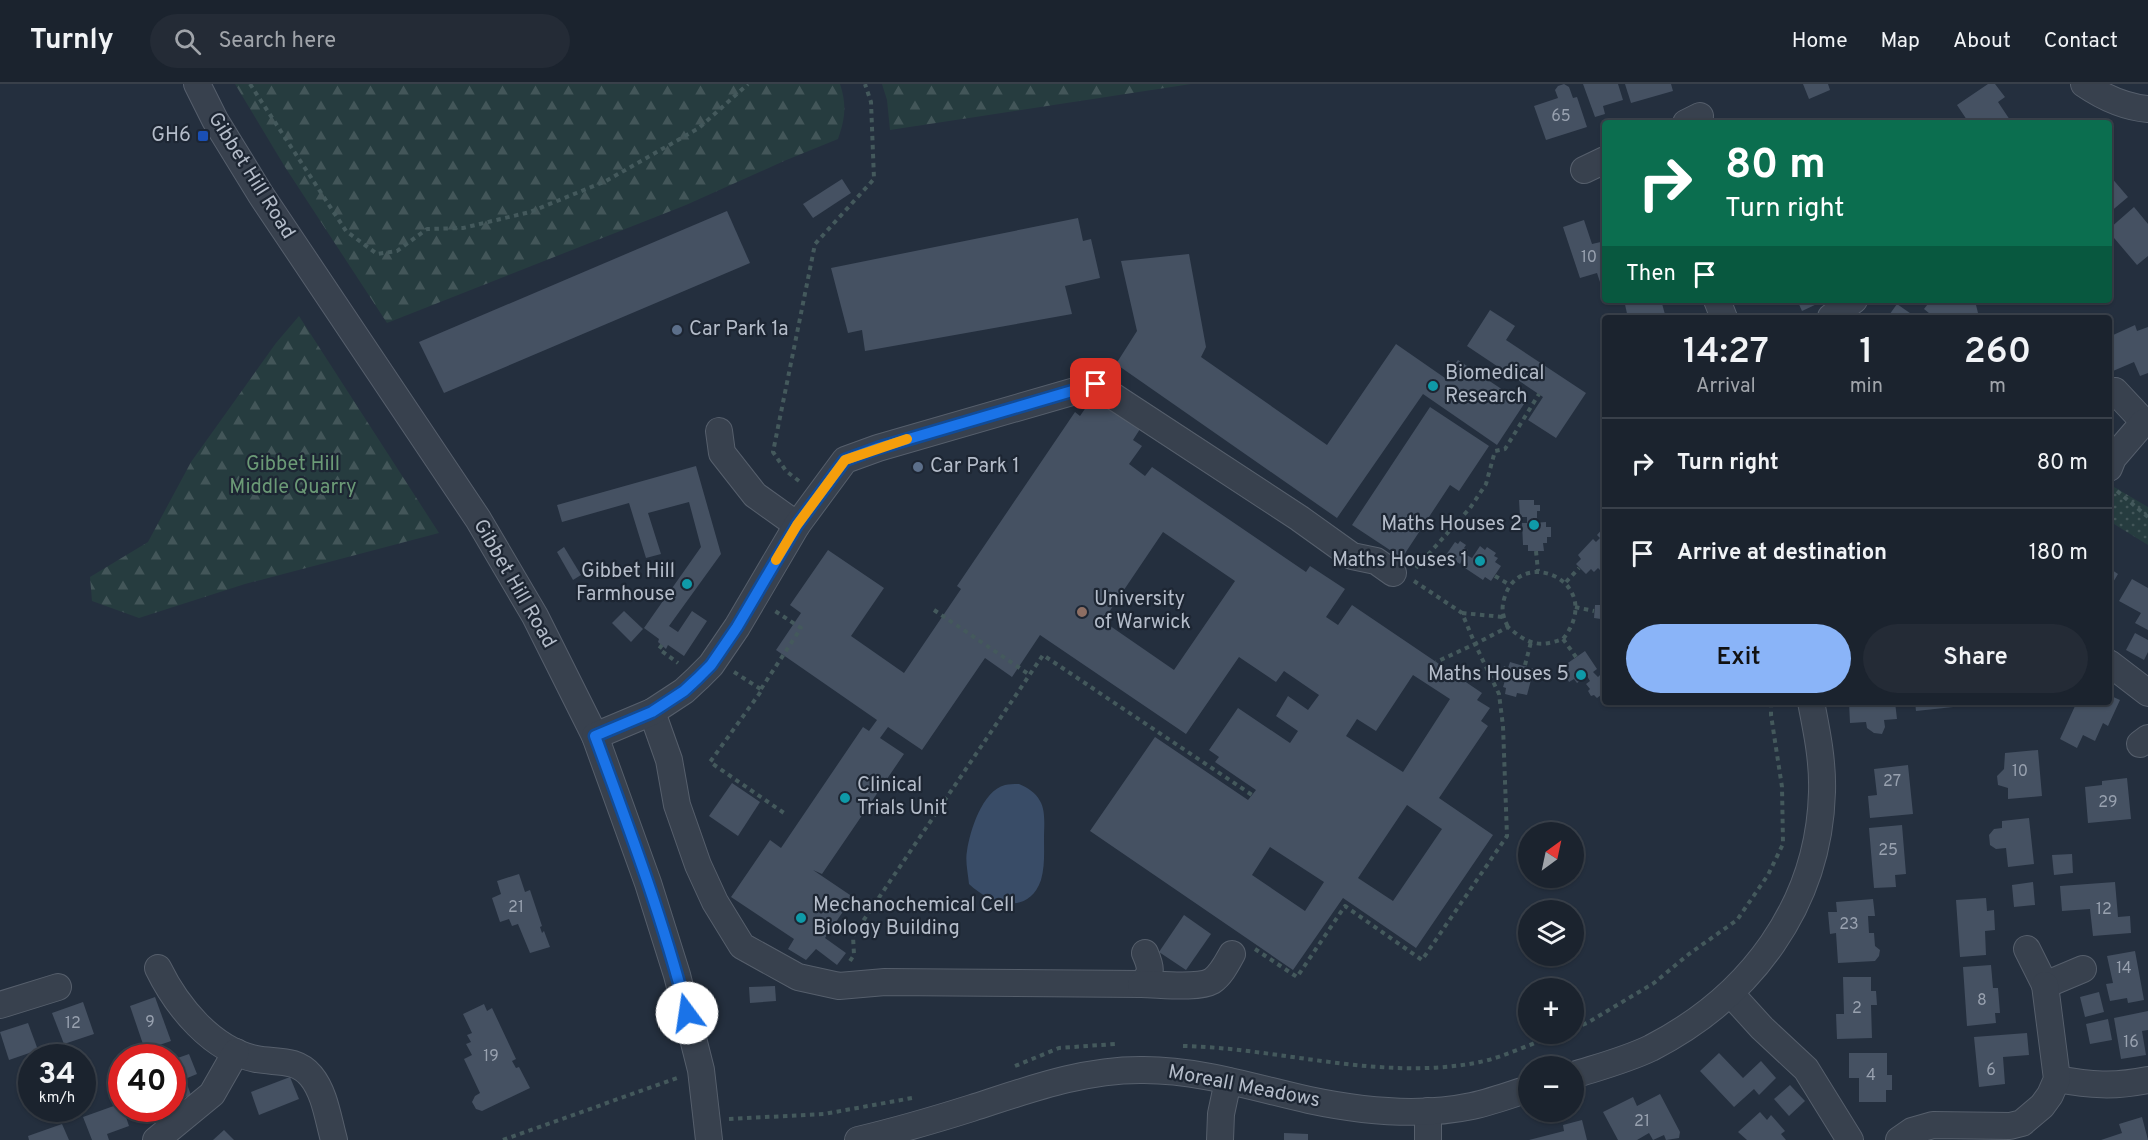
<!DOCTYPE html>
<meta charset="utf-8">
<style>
:root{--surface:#1b232e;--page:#242b36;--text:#f1f3f6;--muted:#a0a4aa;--line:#39404a;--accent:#8ab4f8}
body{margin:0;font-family:Overpass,sans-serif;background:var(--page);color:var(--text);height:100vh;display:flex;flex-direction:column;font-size:22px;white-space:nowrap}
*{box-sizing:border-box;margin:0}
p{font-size:20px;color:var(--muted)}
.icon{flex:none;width:33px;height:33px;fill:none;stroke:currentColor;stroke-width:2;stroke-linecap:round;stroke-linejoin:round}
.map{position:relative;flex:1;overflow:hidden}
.details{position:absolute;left:1602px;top:231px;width:510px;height:390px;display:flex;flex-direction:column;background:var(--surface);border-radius:6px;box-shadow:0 2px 4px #0004,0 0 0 2px var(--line)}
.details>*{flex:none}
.hud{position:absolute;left:1602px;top:36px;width:510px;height:183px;border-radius:6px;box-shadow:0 2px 4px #0004,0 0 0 2px var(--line);background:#0b6e4f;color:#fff;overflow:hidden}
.needle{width:39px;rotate:33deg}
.fabs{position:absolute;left:1518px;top:738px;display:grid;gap:12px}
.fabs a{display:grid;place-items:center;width:66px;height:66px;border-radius:50%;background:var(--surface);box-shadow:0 2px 4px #0004,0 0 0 2px var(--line);font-size:30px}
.speed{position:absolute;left:18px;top:960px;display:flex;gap:12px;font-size:30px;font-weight:700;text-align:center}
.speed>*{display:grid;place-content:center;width:78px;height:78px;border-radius:50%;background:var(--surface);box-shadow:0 2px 4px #0004,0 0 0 2px var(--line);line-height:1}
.speed small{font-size:15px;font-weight:400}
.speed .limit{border:9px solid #d22;background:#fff;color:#111}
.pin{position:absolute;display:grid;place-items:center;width:51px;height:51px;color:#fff;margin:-26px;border-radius:12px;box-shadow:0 3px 9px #0006}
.me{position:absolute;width:66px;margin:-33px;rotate:346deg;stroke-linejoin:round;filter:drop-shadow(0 0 4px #0008)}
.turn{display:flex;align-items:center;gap:21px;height:126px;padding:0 24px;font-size:27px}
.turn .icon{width:78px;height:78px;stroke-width:2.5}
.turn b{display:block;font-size:42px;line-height:51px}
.then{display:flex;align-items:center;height:57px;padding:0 24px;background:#0003;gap:12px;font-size:22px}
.eta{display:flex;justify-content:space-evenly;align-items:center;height:102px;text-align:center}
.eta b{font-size:36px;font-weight:600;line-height:42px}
.action{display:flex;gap:12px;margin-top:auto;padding:12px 24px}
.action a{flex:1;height:69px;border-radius:36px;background:var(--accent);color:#111;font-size:24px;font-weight:600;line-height:69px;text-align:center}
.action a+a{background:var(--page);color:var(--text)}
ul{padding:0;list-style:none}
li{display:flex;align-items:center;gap:18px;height:90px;padding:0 24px;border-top:2px solid var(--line)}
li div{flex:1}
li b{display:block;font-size:22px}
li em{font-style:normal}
header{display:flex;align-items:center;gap:36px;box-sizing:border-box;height:84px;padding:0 30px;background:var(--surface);border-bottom:2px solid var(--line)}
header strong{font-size:28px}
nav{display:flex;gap:33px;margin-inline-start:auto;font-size:21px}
.search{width:420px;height:54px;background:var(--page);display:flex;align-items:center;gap:15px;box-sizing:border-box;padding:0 21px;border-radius:33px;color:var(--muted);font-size:22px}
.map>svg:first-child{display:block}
</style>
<header>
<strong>Turnly</strong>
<div class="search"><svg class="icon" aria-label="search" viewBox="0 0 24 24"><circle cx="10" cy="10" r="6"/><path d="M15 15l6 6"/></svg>Search here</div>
<nav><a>Home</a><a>Map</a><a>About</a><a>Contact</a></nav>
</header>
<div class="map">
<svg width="2148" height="1056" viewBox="0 0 2148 1056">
<defs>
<pattern id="grass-dots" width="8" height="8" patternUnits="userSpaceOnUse" patternTransform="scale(1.5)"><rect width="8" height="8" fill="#263c3f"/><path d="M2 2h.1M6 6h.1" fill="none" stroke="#435659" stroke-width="1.8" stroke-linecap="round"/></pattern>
<pattern id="forest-firs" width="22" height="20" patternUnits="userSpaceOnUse" patternTransform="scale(1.5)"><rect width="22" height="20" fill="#263c3f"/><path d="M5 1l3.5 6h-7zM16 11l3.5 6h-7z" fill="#435659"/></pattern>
</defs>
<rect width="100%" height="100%" fill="#242f3e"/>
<polygon fill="url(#grass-dots)" points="2109,400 2148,423 2148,461 2109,437"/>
<g fill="url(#forest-firs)">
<path d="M235,0H840C847,21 845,35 838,55L784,77L686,121L387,239L285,83Z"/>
<polygon points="882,0 1191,0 890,46 887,16"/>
<polygon points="299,232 439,449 245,500 139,534 92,517 90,493 148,458 191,378 276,259"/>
</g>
<path fill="#394c67" d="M1019,700C1028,704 1035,708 1040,717C1046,727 1044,743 1044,754C1044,768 1045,782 1041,796C1028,833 990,820 969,800C968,789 965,777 967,767C970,747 982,707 1005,701C1009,700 1014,700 1019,700Z"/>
<g fill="#455162" fill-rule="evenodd">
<polygon points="1564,0 1569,3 1573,14 1577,13 1587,43 1546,56 1534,22 1558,14 1555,6 1558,2"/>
<polygon points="1583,0 1618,0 1623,16 1603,22 1605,30 1595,33"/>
<polygon points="1625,0 1671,0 1673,7 1631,19"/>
<polygon points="1803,0 1828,0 1830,6 1809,15"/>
<polygon points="1988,0 1995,0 2005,13 1998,18 2012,39 1969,39 1957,21"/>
<polygon points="2110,92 2128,113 2109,129 2109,94"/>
<polygon points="842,95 851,109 813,134 803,120"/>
<polygon points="2134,123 2148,140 2148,172 2137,181 2109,148 2109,145"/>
<polygon points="727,127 750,179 444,309 419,258"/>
<polygon points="1078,134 1083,157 1091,155 1100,194 1065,202 1072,230 865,267 862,246 848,249 831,184"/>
<polygon points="1584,136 1592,160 1605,157 1605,196 1600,198 1597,189 1580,194 1563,143"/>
<polygon points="1189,170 1206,263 1201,273 1327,361 1396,260 1445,294 1458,276 1524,320 1497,361 1423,310 1337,434 1116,280 1137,247 1121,177"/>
<polygon points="1624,216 1661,216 1666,234 1628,234"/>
<polygon points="1797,216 1818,216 1819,219 1802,227"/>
<polygon points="1931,216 1979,216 1976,221 1978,229 1974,234 1935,234 1924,225"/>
<polygon points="1897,220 1917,234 1887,234"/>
<polygon points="1490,226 1515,242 1506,256 1586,309 1556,354 1528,336 1543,313 1467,262"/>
<polygon points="2135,241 2137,247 2148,243 2148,289 2140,292 2134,278 2113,287 2109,278 2109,260 2113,258 2111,252"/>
<path d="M1093,313L1140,345L1133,356L1142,362L1129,380L1145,392L1152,383L1306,488L1310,482L1345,505L1326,533L1338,541L1352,521L1482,609L1477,616L1490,624L1481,637L1488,642L1439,714L1493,751L1416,864L1343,814L1293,886L1090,747L1155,653L1248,716L1256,706L1215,678L1219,673L1209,666L1238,624L1290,659L1298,647L1276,632L1288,612L1308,626L1319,611L1284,587L1276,598L1239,573L1186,650L1040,551L1012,593L985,574L922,666L888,643L880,654L904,670L822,790L813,786L853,813L825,854L846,869L837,881L816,865L806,876L788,865L794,855L731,813L770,756L781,764L863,643L869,647L877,636L776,566L801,529L790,521L828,466L884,504L851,552L904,589L961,505L957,502L1075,328L1080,332ZM1163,448L1235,497L1174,586L1103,537ZM1413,591L1450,615L1403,688L1346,652L1357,635L1376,647ZM1407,721L1442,745L1393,817L1358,794ZM1270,763L1324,798L1305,827L1252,791Z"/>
<polygon points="1430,323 1489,362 1459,407 1450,401 1402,474 1352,441"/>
<polygon points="696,382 721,470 669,542 678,548 692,527 707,537 684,572 668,561 666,565 658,558 659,555 644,544 701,463 689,418 648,429 661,470 646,474 629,419 562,438 557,421"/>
<polygon points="1519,416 1534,416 1534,421 1540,421 1540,427 1537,427 1537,434 1533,434 1533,439 1546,438 1546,443 1551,443 1551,453 1547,453 1547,459 1543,459 1544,467 1528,467 1528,461 1523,461 1522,439 1527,439 1527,433 1520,433"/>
<polygon points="1605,442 1605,461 1604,460 1601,463 1605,467 1605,483 1601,487 1598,484 1594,488 1591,485 1586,490 1576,480 1581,475 1578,471 1593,455 1596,458 1600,454 1597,451"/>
<polygon points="1460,457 1466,461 1464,464 1468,466 1465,470 1472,474 1480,462 1485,466 1487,463 1496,469 1494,472 1498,474 1495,478 1501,482 1491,497 1485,493 1483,496 1465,484 1468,480 1462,476 1460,480 1446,471 1455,458 1458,460"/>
<polygon points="564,463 581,491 573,496 557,468"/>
<polygon points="2109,484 2118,490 2109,505"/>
<polygon points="2132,495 2148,504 2148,546 2135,539 2141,529 2119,517"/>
<polygon points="1603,518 1605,518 1605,540 1601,539 1601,535 1594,534 1595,521 1603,521"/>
<polygon points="624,527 643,545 631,558 612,539"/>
<polygon points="2135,549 2148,556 2148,568 2144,576 2126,566"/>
<polygon points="1585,567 1597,585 1593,588 1598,593 1601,590 1605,596 1605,608 1597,614 1594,611 1591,612 1588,607 1590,605 1586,600 1590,597 1587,592 1577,599 1574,595 1569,598 1564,589 1569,585 1565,581"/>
<polygon points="1510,578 1534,585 1527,611 1517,609 1516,613 1505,610 1506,604 1503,603 1507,590 1502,588 1504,582 1508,584"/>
<polygon points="2109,611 2120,616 2108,642 2103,639 2095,657 2083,651 2077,664 2060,655 2075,622 2066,618 2109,618"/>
<polygon points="1849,618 1895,618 1897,635 1884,636 1885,643 1882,650 1874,649 1867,644 1866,638 1850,639"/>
<polygon points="1915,618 1972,618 1972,621 1916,627"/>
<polygon points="2038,666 2042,712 2008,715 2008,704 1998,701 1997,692 2004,685 2005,669"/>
<polygon points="1908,681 1913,730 1870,734 1868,712 1877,711 1874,685"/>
<polygon points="2127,694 2131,735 2088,739 2085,703 2102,701 2102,697"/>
<polygon points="732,699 760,718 738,752 709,732"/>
<polygon points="2029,734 2034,780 2008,783 2006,764 1996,765 1990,761 1989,751 1994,745 2002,744 2002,737"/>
<polygon points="1902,741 1906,790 1895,791 1896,803 1874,804 1869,744"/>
<polygon points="2072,770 2073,789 2054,791 2052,771"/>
<polygon points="519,790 525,808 530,806 542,842 540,843 542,849 544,847 550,863 530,869 518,840 512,842 509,835 500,838 492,814 501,810 497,797"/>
<polygon points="2033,798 2035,821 2014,823 2012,801"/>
<polygon points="2115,798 2118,833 2130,832 2131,849 2093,852 2090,825 2062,827 2060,802"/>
<polygon points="1986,814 1987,827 1994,826 1995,846 1985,847 1986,871 1960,873 1956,816"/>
<polygon points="1873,815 1875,832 1868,832 1869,849 1874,849 1875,862 1880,866 1879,872 1875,877 1838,879 1836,849 1830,850 1828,828 1837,828 1836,818"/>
<polygon points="1184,831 1211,850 1186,886 1159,868"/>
<polygon points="2135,867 2144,916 2128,919 2127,914 2110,917 2106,900 2113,899 2107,872"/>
<polygon points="1991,881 1993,904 1998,904 2000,929 1995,929 1996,939 1967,942 1963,883"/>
<polygon points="1843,893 1871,893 1871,907 1876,907 1877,921 1871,921 1872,954 1837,955 1836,930 1844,930"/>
<polygon points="775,902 776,917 750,919 749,903"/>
<polygon points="2099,908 2104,928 2085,933 2080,913"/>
<polygon points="155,913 171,957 145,966 130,922"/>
<polygon points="83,918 94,950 64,960 52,929"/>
<polygon points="484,920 487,927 492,924 516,975 512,977 516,984 519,983 530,1004 482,1027 476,1025 472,1018 475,1012 480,1009 464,975 472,971 466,960 471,958 467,951 472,949 463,930"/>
<polygon points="2148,927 2148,946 2142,947 2146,971 2121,975 2114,934"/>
<polygon points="2108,935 2112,956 2090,960 2086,940"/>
<polygon points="28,939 38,966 9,976 0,948"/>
<polygon points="2027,949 2029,971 2003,973 2005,1000 1979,1003 1974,953"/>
<polygon points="1719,969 1743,994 1761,977 1776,994 1759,1011 1754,1005 1734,1023 1700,987"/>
<polygon points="1849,969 1887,969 1887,991 1892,991 1892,1006 1886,1006 1886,1018 1859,1018 1859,994 1849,994"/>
<polygon points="189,970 197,990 185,995 191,1011 172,1018 172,976"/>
<polygon points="290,993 299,1015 259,1031 251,1008"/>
<polygon points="1790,1001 1805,1017 1789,1032 1774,1015"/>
<polygon points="1660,1010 1680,1048 1679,1054 1666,1056 1664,1051 1653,1056 1649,1049 1637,1056 1618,1056 1603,1028 1633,1013 1637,1022"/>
<polygon points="122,1019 122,1024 123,1024 129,1042 107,1050 109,1056 92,1056 83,1033"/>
<polygon points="1760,1028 1767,1036 1771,1031 1785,1047 1781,1050 1786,1056 1747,1056 1738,1048"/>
<polygon points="2142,1033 2148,1056 2101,1056 2122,1049 2119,1040"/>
<polygon points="1582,1036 1587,1056 1529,1056 1564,1047 1563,1041"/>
<polygon points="62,1040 69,1056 29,1056 28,1052"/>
<polygon points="224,1046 234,1056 213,1056"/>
<polygon points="1284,1049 1308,1050 1308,1056 1284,1056"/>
</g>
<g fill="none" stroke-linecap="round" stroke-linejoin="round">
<g stroke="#565f6c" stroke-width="28">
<g id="minor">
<polyline points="197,0 215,36 261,111 478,435 535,532 595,652 648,799 677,891 701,986 709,1056"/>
<path d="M2084,0C2103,13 2124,23 2148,25"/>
<polyline points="1686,39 1700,32"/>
<polyline points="1584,86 1605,76"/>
<polyline points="1717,216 1724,234"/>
<polyline points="1831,233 1854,216"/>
<polyline points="2115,307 2144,338"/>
<polyline points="719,347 722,369 755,411 797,441"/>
<polyline points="2109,384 2113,374 2144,338 2148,337"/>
<polyline points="2109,579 2148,609"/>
<path d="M652,628L669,676L677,721L698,781L715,818L742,862L798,893L839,902L885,898L1141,900C1153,889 1151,883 1145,869"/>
<polyline points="595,652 652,628 684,607 698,594 711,581 737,543 797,441 845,376 878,364 1096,301 1299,434 1352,472 1376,477 1393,489"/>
<polyline points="2140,660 2148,654"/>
<polyline points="2027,865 2045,901 2083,885"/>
<path d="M158,884C177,923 212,966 256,975C276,979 296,974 311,992C325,1009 328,1035 334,1056"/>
<path d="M1141,900C1159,900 1198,905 1212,897C1221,891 1227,879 1232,870"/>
<polyline points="1731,910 1762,944 1806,985 1850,1056"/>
<polyline points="0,921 58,903"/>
<path d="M1574,991C1599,983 1626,976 1651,964C1750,913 1819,822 1822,708C1823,678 1817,648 1811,618"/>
<path d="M2057,995C2090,1001 2114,1003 2148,996"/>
<polyline points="1428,1027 1428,1056"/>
<polyline points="156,1056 212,1010 236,968"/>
<path d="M858,1056C896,1047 934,1036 972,1024C1028,1006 1084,985 1144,986C1200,986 1255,1004 1309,1016C1361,1027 1420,1033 1472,1022C1491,1018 1510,1011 1528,1005"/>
<polyline points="1220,1056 1221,1030 1228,997"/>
<polyline points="1899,1056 1912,1047 1933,1041 2010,1042 2022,1039 2042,1022 2050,1011 2057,995 2045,901"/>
</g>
</g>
<g stroke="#44595c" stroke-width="4" stroke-dasharray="4.5 4.5" stroke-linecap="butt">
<polyline points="250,0 346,147 377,170 397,167 427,145 463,144 530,128 606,97 699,44 748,0"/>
<polyline points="799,397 786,387 773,368 815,160 874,95 871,18 865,0"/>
<polyline points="2117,407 2148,433"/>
<polyline points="1536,467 1538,487"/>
<polyline points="1416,484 1470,424 1486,400 1495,367 1505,365 1539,310"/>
<polyline points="1495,492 1510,501"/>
<path d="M1414,497L1462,529L1475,560L1508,543C1528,560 1538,564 1563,555C1607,499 1522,461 1505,512C1501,524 1502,531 1508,543"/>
<polyline points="1566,498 1579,484"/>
<polyline points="1575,523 1594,527"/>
<polyline points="934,526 1030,591"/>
<polyline points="1462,529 1503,533"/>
<polyline points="1563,555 1576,573"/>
<polyline points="662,561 659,565 678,579"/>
<polyline points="1525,581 1531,558"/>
<polyline points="734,588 762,606 710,678 784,729"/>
<polyline points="761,605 801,544 775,527"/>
<polyline points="1255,865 1297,893 1345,822 1422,876 1507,752 1503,642 1499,610 1475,560 1436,578"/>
<polyline points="850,877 854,871 853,852 1043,571 1252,711"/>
<polyline points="1574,944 1587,939 1654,899 1689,870 1737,836 1768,791 1783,760 1782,703 1771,631 1771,618"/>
<path d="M1183,962C1281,964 1382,998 1480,978C1504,973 1535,958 1558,950"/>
<polyline points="1015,982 1059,964 1115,960"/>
<polyline points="729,1035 824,1030 912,1014"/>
<polyline points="503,1056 677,994"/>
</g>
<use href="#minor" stroke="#38414e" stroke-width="26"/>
</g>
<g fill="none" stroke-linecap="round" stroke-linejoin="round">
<g stroke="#114b97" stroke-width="15">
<path id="route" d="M687,929C663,835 629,744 595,652L652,628L684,607L698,594L711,581L737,543L797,441L845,376L878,364L1096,300"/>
</g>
<use href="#route" stroke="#1a73e8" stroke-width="10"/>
<polyline stroke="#f59e0b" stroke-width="10" points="776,476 797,441 845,376 907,355"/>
</g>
<rect fill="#1a4fb4" stroke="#1d2633" stroke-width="2" x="197" y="46" width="12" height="12" rx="3"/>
<g fill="#5c6f8a" stroke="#1d2633" stroke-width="2">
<circle cx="677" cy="246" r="6"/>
<circle cx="918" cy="383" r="6"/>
</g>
<g fill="#0f9aa8" stroke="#1d2633" stroke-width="2">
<circle cx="1433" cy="302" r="6"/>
<circle cx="1534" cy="441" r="6"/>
<circle cx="1480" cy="477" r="6"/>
<circle cx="687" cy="500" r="6"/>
<circle cx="1581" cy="591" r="6"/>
<circle cx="845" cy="714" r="6"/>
<circle cx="801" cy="834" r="6"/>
</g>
<circle fill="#8d6e63" stroke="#1d2633" stroke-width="2" cx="1082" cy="528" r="6"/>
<g text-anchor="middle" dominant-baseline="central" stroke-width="4.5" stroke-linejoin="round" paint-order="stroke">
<g font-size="16" fill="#98a1af">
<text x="1561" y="33">65</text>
<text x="1589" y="174">10</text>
<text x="2020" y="688">10</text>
<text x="1892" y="698">27</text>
<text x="2108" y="719">29</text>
<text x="1888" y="767">25</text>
<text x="516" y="824">21</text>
<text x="2104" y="826">12</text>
<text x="1849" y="841">23</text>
<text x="2124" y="885">14</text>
<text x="1982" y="917">8</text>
<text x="1857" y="925">2</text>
<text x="150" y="939">9</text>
<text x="73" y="940">12</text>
<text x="2131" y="959">16</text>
<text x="491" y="973">19</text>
<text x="1991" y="987">6</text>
<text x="1871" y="992">4</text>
<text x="1642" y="1038">21</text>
</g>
<g font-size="20" fill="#b4bcc9" stroke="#1d2633" text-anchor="start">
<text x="191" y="52" text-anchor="end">GH6</text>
<text x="689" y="246">Car Park 1a</text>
<text x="1445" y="290">Biomedical<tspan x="1445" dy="23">Research</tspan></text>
<text x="930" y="383">Car Park 1</text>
<text x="1522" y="441" text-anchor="end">Maths Houses 2</text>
<text x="1468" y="477" text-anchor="end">Maths Houses 1</text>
<text x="675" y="488" text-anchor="end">Gibbet Hill<tspan x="675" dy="23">Farmhouse</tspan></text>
<text x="1094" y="516">University<tspan x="1094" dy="23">of Warwick</tspan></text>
<text x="1569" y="591" text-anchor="end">Maths Houses 5</text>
<text x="857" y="702">Clinical<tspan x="857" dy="23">Trials Unit</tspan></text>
<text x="813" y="822">Mechanochemical Cell<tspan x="813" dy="23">Biology Building</tspan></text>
</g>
<g font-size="20" fill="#b4bcc9" stroke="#1d2633">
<text transform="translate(251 92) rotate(58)">Gibbet Hill Road</text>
<text transform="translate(514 500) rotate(60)">Gibbet Hill Road</text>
<text transform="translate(1244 1003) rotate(11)">Moreall Meadows</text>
</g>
<g font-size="20" fill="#6b9a76" stroke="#1d2633">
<text x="293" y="381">Gibbet Hill<tspan x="293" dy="23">Middle Quarry</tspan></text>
</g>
</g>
</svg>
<div class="fabs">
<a><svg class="needle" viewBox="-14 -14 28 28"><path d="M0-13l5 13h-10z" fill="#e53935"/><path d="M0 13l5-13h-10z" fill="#a0a4aa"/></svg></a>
<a><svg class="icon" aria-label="layers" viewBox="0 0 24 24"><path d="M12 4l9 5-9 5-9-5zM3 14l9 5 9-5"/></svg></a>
<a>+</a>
<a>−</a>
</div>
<div class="speed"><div>34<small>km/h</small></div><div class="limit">40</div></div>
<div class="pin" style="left:1096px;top:300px;background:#d93025"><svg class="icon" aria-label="arrive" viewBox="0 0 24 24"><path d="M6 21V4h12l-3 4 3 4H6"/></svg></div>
<svg class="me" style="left:687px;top:929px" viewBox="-20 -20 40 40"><circle r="19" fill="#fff"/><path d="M0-13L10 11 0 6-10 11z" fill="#1a73e8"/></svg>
<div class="hud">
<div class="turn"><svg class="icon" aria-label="right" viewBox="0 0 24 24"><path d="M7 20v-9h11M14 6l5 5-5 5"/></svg><div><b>80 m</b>Turn right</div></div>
<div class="then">Then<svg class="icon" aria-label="arrive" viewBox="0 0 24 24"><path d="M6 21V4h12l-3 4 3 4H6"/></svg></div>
</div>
<section class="details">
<div class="eta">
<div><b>14:27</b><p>Arrival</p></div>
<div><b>1</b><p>min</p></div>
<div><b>260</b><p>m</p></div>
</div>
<ul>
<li><svg class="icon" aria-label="right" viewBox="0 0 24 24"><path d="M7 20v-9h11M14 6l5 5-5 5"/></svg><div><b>Turn right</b></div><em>80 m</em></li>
<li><svg class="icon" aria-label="arrive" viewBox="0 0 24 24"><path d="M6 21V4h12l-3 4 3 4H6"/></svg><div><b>Arrive at destination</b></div><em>180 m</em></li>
</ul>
<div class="action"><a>Exit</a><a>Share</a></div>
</section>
</div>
